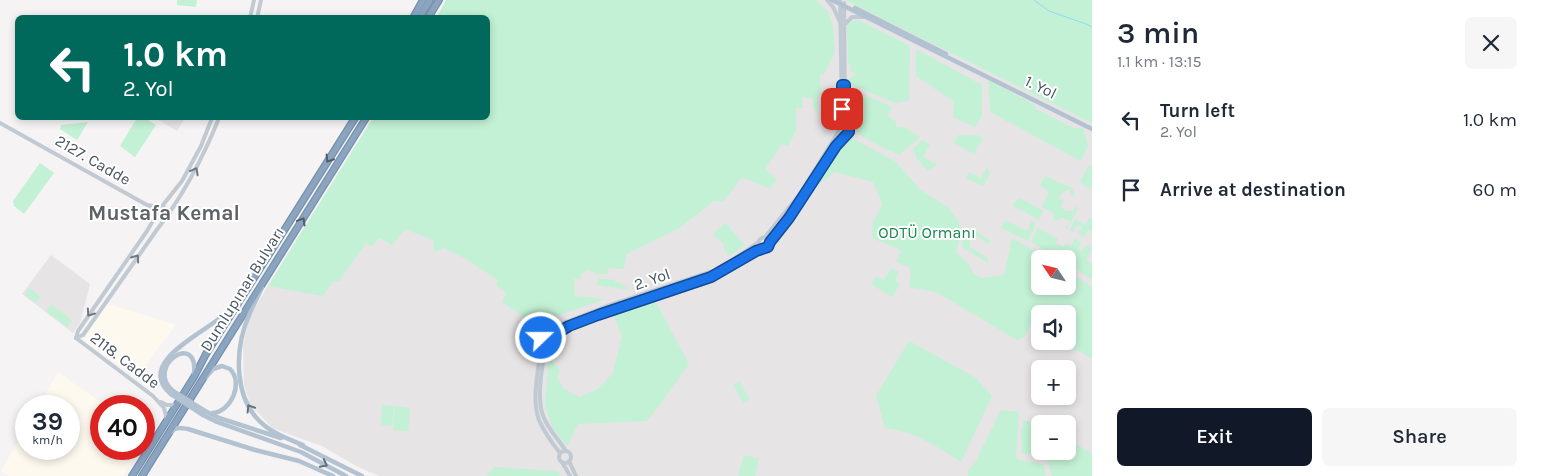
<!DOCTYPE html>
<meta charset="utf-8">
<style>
:root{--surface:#fff;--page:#f6f6f7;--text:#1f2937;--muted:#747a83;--accent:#111827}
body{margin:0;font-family:Karla,sans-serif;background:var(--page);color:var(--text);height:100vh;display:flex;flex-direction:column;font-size:19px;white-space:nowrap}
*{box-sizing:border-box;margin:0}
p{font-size:16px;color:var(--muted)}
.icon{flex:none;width:28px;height:28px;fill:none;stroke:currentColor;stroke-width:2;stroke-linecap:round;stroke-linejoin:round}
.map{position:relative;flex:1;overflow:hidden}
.details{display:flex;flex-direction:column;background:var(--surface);width:450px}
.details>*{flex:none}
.banner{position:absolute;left:15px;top:15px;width:475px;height:105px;border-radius:8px;box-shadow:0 2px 8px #0003;background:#00695c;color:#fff;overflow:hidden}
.needle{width:32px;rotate:305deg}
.fabs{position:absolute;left:1031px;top:250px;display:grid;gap:10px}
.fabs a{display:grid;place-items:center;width:45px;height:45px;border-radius:8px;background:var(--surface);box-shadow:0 2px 8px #0003;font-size:25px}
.speed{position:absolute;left:15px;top:395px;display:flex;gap:10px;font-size:25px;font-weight:700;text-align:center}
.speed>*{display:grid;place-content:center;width:65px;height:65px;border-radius:50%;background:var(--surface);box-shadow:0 2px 8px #0003;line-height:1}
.speed small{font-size:12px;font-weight:400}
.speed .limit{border:8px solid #d22;background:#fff;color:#111}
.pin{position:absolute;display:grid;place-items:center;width:42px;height:42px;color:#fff;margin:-21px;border-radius:10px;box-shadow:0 2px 8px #0006}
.me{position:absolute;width:55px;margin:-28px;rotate:68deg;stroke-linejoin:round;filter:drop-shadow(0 0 4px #0008)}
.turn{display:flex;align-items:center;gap:18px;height:105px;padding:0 25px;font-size:22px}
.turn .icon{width:65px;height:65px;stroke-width:2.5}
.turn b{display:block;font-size:35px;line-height:42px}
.round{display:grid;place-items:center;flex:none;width:52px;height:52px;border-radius:8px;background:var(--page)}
.head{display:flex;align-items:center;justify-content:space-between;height:85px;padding:0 25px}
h1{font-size:30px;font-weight:600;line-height:38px}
.action{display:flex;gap:10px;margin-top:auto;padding:10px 25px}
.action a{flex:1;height:58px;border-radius:8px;background:var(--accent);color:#fff;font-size:20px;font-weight:600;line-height:58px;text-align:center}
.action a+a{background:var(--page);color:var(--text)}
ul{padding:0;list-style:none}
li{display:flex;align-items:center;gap:15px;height:70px;padding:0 25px}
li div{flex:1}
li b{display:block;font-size:19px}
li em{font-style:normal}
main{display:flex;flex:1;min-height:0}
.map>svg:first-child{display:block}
</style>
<main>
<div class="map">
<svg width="1092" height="476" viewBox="0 0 1092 476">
<rect width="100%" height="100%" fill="#f5f3f3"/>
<g fill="#fdf9ef">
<polygon points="109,304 176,325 136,378 83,340 106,305"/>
<polygon points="58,372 106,406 101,406 101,449 140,449 123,476 9,476 1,471 26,427 26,449 69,449 69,406 38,406"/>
</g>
<g fill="#e6e4e5" fill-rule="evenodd">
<path d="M446,0H1092V476H379L358,467L322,446L272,428L250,404L244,385L243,346L249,319L267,287L373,118H488V18L437,17ZM1040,259H1068V286H1040ZM1040,314H1068V341H1040ZM1040,369H1068V396H1040ZM1040,424H1068V451H1040Z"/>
<polygon points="155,118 185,118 177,131"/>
<polygon points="51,255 90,284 81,321 73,333 22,294"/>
</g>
<g fill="#c3f1d5">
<polygon points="177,0 197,0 196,7 177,5"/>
<polygon points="446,0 815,0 828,11 833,27 835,51 825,73 820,75 821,95 818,96 818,111 814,111 812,98 802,97 803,108 796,108 796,131 788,146 782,144 765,169 777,179 770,189 742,177 724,201 714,201 678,229 626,254 624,269 607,268 608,274 597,274 588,270 581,274 581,279 574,278 575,296 605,299 550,318 540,313 524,317 502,302 506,293 496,285 498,280 466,259 444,248 434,252 433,240 405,229 392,245 380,238 372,246 366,243 339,281 333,281 323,296 268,286 373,118 488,118 488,18 437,17"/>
<polygon points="845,0 1092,0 1092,123"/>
<polygon points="859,20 910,46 909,100 896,103 848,84 848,80 857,73 850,72 851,65 848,64 847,27 851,21"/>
<path d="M916,49L982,85V116L975,127L953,117L954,101C941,94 929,84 916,76Z"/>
<polygon points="988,80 1033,104 1036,109 1074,128 1083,128 1088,145 1081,161 992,113 990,110"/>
<path d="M857,92L893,107L887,115L896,122V127H904L920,137L899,155C885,148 851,135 847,119C845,112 847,102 847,95Z"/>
<polygon points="137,118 145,118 156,125 135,157 120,146"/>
<polygon points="88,122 77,140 60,129 61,125"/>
<polygon points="958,135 977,135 983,138 974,154 954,143"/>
<polygon points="854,139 896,162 921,190 948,207 959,223 961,230 956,253 968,263 974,274 982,278 1004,275 1012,238 1048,259 1040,259 1040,286 1068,286 1068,271 1092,287 1092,359 1076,349 1075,351 1058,342 1068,341 1068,314 1040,314 1040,323 1033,321 1024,337 1017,340 936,292 909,287 911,273 909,267 896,262 901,250 872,238 873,223 882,204 873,182 835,172 814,188 814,184 844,140"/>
<polygon points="922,140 930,144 923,157 937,165 928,171 915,156 916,153 912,150"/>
<polygon points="40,163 54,173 24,214 14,206 13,201"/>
<polygon points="1089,165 1092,167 1092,190 1082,184 1083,183 1080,182"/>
<polygon points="987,167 990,174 983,186 966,178 969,172 981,178"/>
<polygon points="1045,176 1072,188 1075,193 1074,196 1071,195 1070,189 1064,191 1058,198 1063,200 1062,204 1060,205 1065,211 1073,211 1076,206 1078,208 1067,229 1065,226 1068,226 1070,221 1063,218 1054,221 1053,220 1055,214 1042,207 1049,191 1040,186"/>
<polygon points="1020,198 1043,211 1039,220 1013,206 1016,200"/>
<polygon points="1089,218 1092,219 1092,232 1088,230 1084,237 1078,234 1082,227 1077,225 1073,232 1070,230 1075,219 1085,225"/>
<polygon points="1005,220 1025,230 1028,230 1031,221 1036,223 1028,241 1001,228"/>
<polygon points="725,223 745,245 729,256 724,250 724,244 713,234"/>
<polygon points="971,228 991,241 988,244 977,236 970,239 970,247 987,257 988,263 963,248 962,242"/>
<polygon points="1038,228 1058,239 1056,243 1064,247 1066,243 1071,246 1075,239 1081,242 1078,249 1082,252 1086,245 1092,249 1086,260 1092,264 1092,280 1068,264 1068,259 1059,259 1031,242"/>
<polygon points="891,268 899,272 895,280 900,284 892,297 871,284 876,276 884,280"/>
<polygon points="597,278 615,280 615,282 620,283 629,290 597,285"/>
<polygon points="29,288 41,297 36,303 25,295"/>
<polygon points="655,301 689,364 652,415 646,421 578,424 567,446 552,427 545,405 549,358 560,370 557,378 564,389 580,397 598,389 613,373 622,336 613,314"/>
<polygon points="51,304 72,320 67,327 46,311"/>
<path d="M909,341L976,378L992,396L961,462C939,447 913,431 885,428L876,396Z"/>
<polygon points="741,381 740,383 749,398 751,398 741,404 742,401 734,386 732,386"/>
<polygon points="382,405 394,406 392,426 381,425"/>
<polygon points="395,406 410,408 408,431 393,430"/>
<polygon points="1001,410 1019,412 1016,457 1018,460 1043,464 1046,473 1045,476 968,476 968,470 975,463"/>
<polygon points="1023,421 1036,421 1036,427 1040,428 1040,459 1036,459 1036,454 1022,454 1021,429 1023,429"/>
<polygon points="1068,439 1092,454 1092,476 1052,476 1047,460 1047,451 1068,451"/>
<polygon points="744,455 759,459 755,476 738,476"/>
<polygon points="494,467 558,471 560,476 487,476"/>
</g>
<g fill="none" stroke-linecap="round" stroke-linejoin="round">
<polyline stroke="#90daee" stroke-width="1" points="1034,0 1049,11 1086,24 1092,27"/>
<g stroke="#7690ad" stroke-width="8">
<g id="highway">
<polyline points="413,18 423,0"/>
<polyline points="419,18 430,0"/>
<polyline points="428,18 439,0"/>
<polyline points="132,476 194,377 206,354 355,118"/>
<polyline points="142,476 366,118"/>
</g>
</g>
<g stroke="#c1cad2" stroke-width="4">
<polyline points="827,0 833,7 840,22"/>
<polyline points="844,3 845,119 848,126"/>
<polyline points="250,18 254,0"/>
<polyline points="257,18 261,0"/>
<polyline points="844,25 852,17 863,17"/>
<polyline points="0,123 147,205 165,208 170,213"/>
<circle cx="844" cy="130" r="5"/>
<polyline points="840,128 842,113 840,1"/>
<polyline points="149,206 160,218 166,219"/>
<polyline points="765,237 800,194 840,129"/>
<circle cx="764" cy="243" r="5.5"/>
<polyline points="770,242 789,218 845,135"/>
<circle cx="545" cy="334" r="6"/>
<polyline points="548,329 607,306 713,271 734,259 759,242"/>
<polyline points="550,336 569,327 598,315 711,277 763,248"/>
<path d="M76,338L83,335L156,231C183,196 203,158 219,118"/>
<polyline points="76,338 78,331 147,231 159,210 182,181 201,146 212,118"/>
<polyline points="76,338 153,396 164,408 167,420"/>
<path d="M541,339C541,364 530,395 539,420C544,432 552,443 560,453"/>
<path d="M548,339C543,359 535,399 544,418C549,430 559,440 566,451"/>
<polyline points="161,402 167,405 176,405"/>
<circle cx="565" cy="457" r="6"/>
<polyline points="569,461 576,476"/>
<polyline points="562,462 570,476"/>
</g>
<g stroke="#b3c2d1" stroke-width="4.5">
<polyline points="832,0 1092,129"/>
<polyline points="855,8 946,54"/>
<path d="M262,287C258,297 253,306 249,315C234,350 233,401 265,426C276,435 291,440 303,445"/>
<path d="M206,377L213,369L222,366L230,369C244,383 231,412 212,413"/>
<path d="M173,391C144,367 199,329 194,375"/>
<path d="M171,394C133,362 208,332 227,312C237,300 244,286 254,274"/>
<polyline points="205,411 219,418 281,438"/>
<polyline points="203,415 217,422 301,452 346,476"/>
<path d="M171,432C176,426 182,428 188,429L255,450L299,461L333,476"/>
<polyline points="300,445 362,476"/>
</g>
<use href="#highway" stroke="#8ba5c1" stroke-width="5.5"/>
<g stroke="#b3c2d1" stroke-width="4.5">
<polyline points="173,391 205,411"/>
<polyline points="171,394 203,415"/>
</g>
</g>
<defs><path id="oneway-chevron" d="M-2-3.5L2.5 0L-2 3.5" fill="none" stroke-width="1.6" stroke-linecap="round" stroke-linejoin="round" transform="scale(1.25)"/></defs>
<g stroke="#505e6b">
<use href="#oneway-chevron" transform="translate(329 159) rotate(122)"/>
<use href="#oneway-chevron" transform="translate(302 221) rotate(-59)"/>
</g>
<g stroke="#6e7983">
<use href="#oneway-chevron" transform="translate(195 171) rotate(-61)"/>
<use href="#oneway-chevron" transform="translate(136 258) rotate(-55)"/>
<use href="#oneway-chevron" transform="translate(90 313) rotate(125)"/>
</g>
<g stroke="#64717d">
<use href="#oneway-chevron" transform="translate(250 408) rotate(-122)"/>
<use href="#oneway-chevron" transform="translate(324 464) rotate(27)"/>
</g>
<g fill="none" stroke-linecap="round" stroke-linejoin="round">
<g stroke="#114b97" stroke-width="12">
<polyline id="route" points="541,338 546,340 569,326 598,315 711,277 756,251 768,247 770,242 789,218 836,146 849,132 849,129 845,119 845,85 842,85 842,109"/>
</g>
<use href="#route" stroke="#1a73e8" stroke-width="9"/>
</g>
<g text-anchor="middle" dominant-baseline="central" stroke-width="4" stroke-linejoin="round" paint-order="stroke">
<g font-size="16" fill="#4a5661" stroke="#fff">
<text transform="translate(1041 87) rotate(26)">1. Yol</text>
<text transform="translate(93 160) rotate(30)">2127. Cadde</text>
<text transform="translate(652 279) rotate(-19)">2. Yol</text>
<text transform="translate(242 289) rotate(-58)">Dumlupınar Bulvarı</text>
<text transform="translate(125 360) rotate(37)">2118. Cadde</text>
</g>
<g font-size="16" fill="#17864f" stroke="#fff">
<text x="927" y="232">ODTÜ Ormanı</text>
</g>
<g font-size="21" font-weight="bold" fill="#5f6368" stroke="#fff">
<text x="164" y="213">Mustafa Kemal</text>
</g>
</g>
</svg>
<div class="fabs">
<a><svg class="needle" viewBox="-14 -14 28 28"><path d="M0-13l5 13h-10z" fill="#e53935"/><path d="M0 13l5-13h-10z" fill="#747a83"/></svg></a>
<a><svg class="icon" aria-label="sound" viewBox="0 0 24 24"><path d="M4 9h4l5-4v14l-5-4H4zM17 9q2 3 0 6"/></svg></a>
<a>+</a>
<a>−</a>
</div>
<div class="speed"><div>39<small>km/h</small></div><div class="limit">40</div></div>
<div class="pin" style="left:842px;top:109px;background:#d93025"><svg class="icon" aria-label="arrive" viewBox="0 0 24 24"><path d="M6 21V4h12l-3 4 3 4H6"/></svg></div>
<svg class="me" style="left:541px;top:338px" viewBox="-20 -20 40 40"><circle r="17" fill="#1a73e8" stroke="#fff" stroke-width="3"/><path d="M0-11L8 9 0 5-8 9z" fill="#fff"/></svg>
<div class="banner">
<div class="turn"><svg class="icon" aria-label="left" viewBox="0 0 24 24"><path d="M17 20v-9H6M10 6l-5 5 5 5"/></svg><div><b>1.0 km</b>2. Yol</div></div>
</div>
</div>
<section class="details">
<div class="head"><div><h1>3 min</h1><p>1.1 km · 13:15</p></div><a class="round"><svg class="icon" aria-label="close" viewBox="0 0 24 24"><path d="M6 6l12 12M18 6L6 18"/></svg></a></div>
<ul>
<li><svg class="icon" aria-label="left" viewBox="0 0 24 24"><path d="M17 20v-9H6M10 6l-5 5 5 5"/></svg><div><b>Turn left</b><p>2. Yol</p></div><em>1.0 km</em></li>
<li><svg class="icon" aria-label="arrive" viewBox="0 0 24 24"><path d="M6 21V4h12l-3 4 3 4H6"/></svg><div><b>Arrive at destination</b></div><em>60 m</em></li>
</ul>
<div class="action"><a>Exit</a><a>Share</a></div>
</section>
</main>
